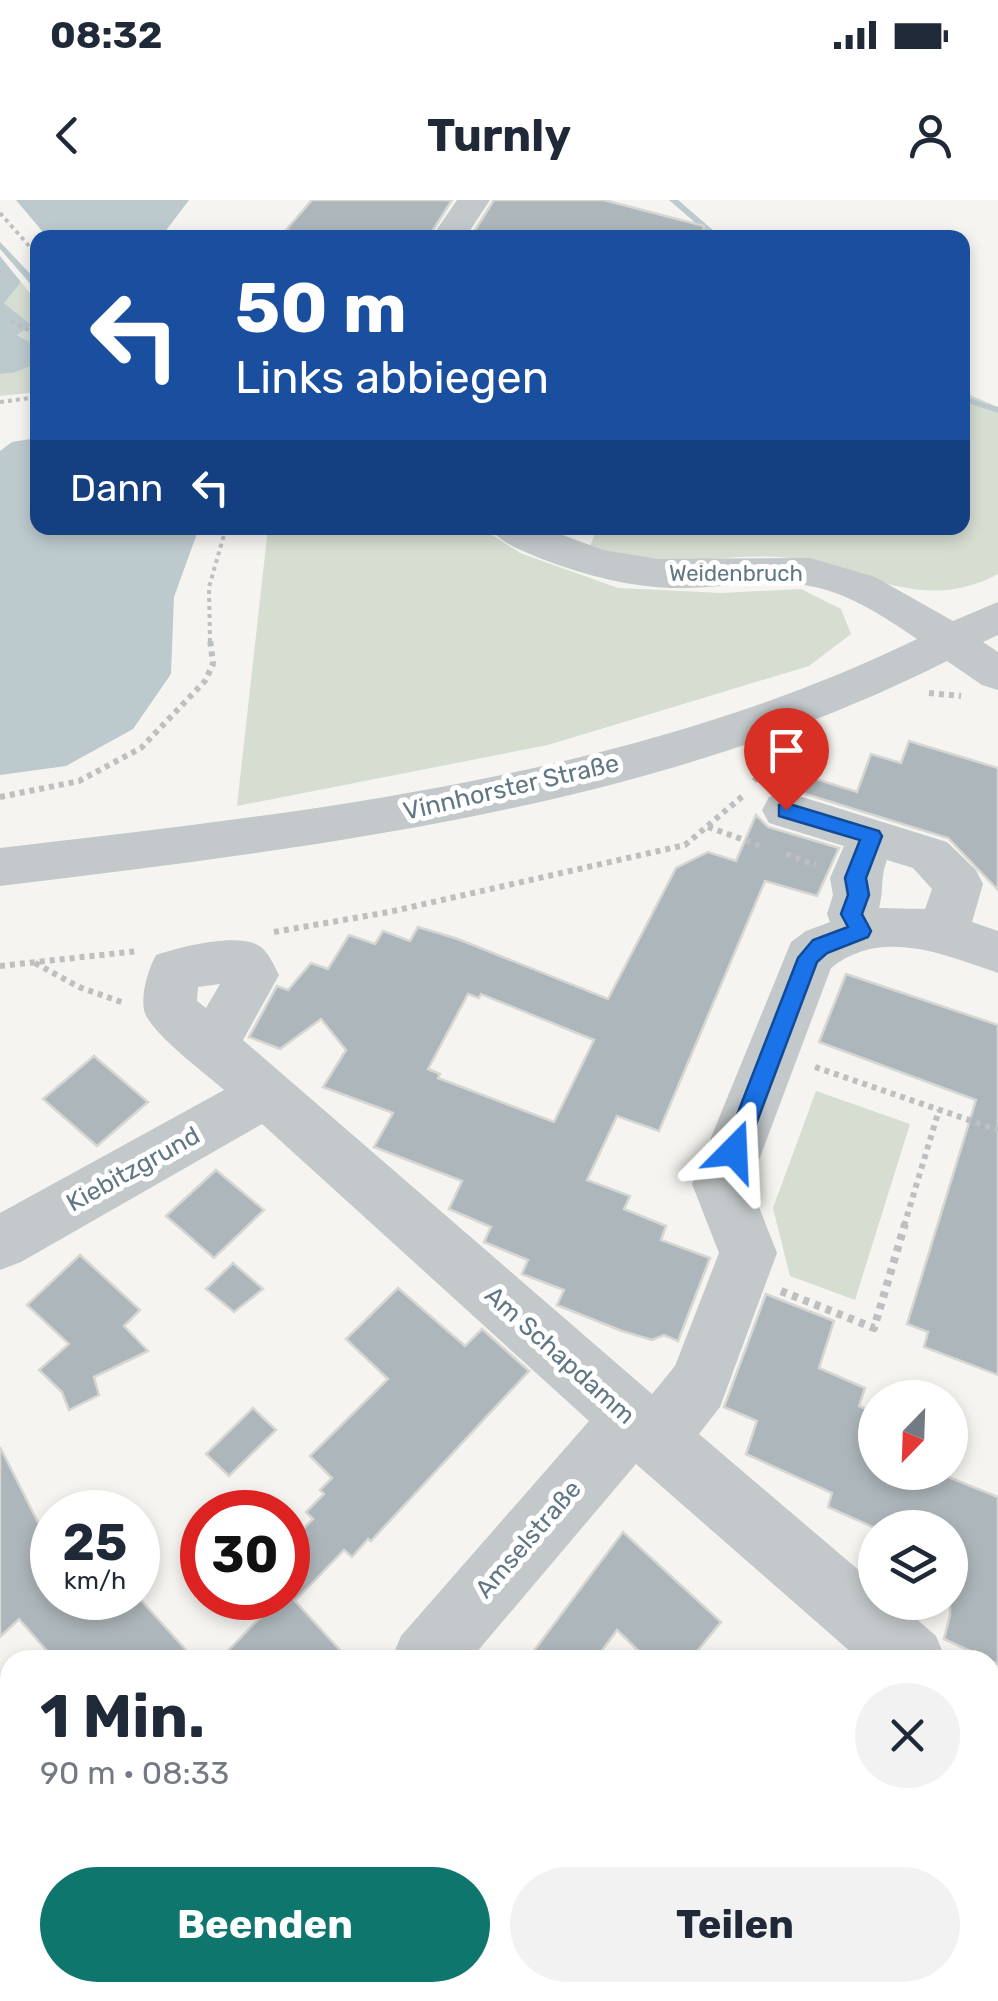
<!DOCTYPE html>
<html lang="de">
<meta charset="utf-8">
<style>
:root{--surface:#fff;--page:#f2f2f3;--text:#1f2937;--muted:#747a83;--accent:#0f766e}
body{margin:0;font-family:Rubik,sans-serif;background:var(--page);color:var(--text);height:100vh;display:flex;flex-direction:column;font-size:38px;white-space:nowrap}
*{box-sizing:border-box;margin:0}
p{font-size:32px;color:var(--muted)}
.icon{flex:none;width:55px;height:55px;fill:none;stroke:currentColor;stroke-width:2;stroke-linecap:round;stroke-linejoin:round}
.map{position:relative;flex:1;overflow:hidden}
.details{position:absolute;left:0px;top:1450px;width:1000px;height:352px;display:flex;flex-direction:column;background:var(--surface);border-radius:30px 30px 0 0;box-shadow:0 5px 15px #0003}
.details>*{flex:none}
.guide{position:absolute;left:30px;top:30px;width:940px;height:305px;border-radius:20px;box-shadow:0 5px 15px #0003;background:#1a4fa0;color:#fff;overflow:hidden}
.needle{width:65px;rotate:203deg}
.buttons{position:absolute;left:858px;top:1180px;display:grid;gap:20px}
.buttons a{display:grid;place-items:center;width:110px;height:110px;border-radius:50%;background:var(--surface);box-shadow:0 5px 15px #0003;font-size:50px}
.speed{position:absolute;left:30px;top:1290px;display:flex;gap:20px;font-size:50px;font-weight:700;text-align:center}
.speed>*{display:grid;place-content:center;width:130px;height:130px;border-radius:50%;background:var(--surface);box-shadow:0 5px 15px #0003;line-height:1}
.speed small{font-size:25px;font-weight:400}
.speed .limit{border:15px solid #d22;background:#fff;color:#111}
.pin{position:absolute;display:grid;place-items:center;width:85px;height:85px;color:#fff;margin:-102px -42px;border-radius:50% 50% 50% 0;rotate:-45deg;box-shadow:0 0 10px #0007}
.pin .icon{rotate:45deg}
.me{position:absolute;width:110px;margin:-55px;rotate:21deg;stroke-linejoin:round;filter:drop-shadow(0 0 8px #0008)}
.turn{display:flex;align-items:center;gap:35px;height:210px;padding:0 40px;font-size:45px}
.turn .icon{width:130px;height:130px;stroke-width:2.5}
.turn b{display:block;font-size:70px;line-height:85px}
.then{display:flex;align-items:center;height:95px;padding:0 40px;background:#0003;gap:20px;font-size:38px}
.round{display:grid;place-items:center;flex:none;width:105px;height:105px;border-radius:52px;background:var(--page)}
.headline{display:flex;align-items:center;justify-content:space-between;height:170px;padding:0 40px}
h1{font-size:60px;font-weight:700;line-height:75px}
.primary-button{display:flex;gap:20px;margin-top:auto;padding:20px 40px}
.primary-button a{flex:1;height:115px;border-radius:60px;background:var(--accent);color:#fff;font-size:40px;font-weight:700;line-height:115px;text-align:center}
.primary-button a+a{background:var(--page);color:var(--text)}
.status{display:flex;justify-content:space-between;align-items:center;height:70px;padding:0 50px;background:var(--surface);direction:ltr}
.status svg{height:28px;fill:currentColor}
header{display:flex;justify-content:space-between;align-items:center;height:130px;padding:0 40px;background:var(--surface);font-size:45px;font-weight:700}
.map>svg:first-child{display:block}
</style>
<div class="status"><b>08:32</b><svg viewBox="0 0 49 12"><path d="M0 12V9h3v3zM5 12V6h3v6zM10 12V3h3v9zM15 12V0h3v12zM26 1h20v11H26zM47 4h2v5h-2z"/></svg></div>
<header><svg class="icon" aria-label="back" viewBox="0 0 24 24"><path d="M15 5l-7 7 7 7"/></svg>Turnly<svg class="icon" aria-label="person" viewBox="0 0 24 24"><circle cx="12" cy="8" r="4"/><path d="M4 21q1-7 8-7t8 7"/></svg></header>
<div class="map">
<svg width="998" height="1801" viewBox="0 0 998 1801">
<rect width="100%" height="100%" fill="#f5f4f0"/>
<g fill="#d6ddd1">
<polygon points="21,82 37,102 37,147 16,134 30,125 3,102"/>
<polygon points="37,160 37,192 0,196 0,174 13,173"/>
<path d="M963,192L998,207V374C921,415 865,368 789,358C743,353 695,363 649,362C630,362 608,353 589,349L597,328H962Z"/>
<polygon points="268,328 481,328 520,353 618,388 722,393 801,389 841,409 851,434 809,466 548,545 237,606"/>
<polygon points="816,891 910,924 855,1100 790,1076 773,1008"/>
</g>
<g fill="#bccace">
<polygon points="16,0 189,0 161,37 48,38"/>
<polygon points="0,56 21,82 4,103 31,125 17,135 38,147 35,164 13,173 0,174"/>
<polygon points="37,238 38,328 199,328 174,397 171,474 133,529 66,566 0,575 0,251 12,242"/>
</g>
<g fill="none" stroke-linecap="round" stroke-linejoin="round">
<g fill="#bccace" fill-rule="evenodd">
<polygon points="669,0 678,0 722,38 713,38"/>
<polygon points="0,42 38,82 38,88 34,88 0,49"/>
<polygon points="962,196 998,207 998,213 962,201"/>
</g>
</g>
<g fill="#adb6ba" stroke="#d6d6d3" stroke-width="2.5" fill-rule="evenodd">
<polygon points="312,0 452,0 428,38 319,38 286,30"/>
<polygon points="494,0 604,0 704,26 702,38 470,38"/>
<polygon points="909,541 998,568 998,690 948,638 786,588 794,572 857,592 871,554 901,563"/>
<path d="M756,615L768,627L839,648L817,696L765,681L659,931L617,916L587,980L630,996L624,1009L666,1026L661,1040L710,1058L678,1141L664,1135L652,1140L622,1131L557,1105L564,1090L522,1074L528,1060L484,1042L491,1027L449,1009L462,981L374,947L393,913L323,887L346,850L321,819L280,849L249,837L277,786L288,790L311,763L328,769L349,735L375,744L383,731L410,741L418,727L458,739L608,799L676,668L708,652L736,661ZM468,794L479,798L481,794L594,840L554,922L438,878L440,874L428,869Z"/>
<polygon points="846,774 998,825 998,1175 924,1147 928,1132 907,1124 976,900 819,842"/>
<polygon points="94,856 148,902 97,946 43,899"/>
<polygon points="216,970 264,1010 214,1058 166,1016"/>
<polygon points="80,1055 140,1110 124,1126 148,1151 94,1177 99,1195 69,1210 62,1192 39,1170 69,1144 27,1105"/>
<polygon points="233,1063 263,1089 234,1112 206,1089"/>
<polygon points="398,1088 465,1146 482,1129 529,1171 371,1341 368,1339 352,1357 344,1350 295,1401 349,1460 219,1460 279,1398 288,1398 288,1344 313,1319 306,1312 324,1294 320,1290 332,1278 310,1256 388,1179 346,1139"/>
<polygon points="766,1094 834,1121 819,1168 865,1188 859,1206 875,1213 875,1272 936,1272 998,1297 998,1464 944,1439 950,1415 950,1328 875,1328 828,1307 832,1293 746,1254 757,1221 724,1207"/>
<polygon points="253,1208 276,1230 229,1276 206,1254"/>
<polygon points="0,1247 52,1350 52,1398 139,1398 195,1460 55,1460 19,1419 0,1437"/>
<polygon points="623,1332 721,1422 690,1460 648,1460 617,1430 595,1460 527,1460"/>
</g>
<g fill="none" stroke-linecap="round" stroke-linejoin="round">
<g stroke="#bdbfc1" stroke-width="4" stroke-dasharray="4 4" stroke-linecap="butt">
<polyline points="0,13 38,56"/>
<polyline points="11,121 38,135"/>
<polyline points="0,202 38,197"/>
<polyline points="210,442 209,387 226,328"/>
</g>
<g stroke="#bdbfc1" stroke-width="6" stroke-dasharray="5 5" stroke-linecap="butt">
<polyline points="929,493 961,496"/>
<polyline points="754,581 775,556"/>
<polyline points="0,597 79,581 141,548 205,481 213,464 210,439"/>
<polyline points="708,627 764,647"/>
<polyline points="786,654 816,665"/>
<polyline points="274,732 389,712 685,645 744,595"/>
<polyline points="35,763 79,787 124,803"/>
<polyline points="0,766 138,751"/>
<polyline points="815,867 998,930"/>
<polyline points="904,1026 939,910"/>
</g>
<polyline stroke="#bdbfc1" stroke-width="8" stroke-dasharray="6 6" stroke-linecap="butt" points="781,1091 874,1128 905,1024"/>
<g fill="#c3c8ca" fill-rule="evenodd">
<polygon points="457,0 490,0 465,38 431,38"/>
<path d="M491,328H544L603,350L658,359L810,358L875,377L953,421L998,402V435L983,442L998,452V490L982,485L947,461C656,608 320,647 0,686V648C310,612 633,577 917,439C886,418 852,395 815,387C772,378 727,387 684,388C636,389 587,376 542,359C524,351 501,344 491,328Z"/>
<path d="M786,592L947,642L976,670L983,684L972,722L998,731V773C945,755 882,727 831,768L750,984L777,1053L720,1207L699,1234L875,1384V1402H897L936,1436L946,1460H860L636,1264L470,1460H391L401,1436L589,1221L262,924L21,1062L0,1070V1013L224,890C205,873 149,832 144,810C141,793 148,770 156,755C179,747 241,731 261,747C269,754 274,765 279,775L243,840L652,1194L675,1166L719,1053L692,984L791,742L806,731L830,722L827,714L833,695L830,678L844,646L769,623L762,610L769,597ZM887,660L913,668L932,689L925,709L879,708C884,691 880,677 887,660ZM220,784L206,808L197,801L198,787Z"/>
<polygon points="0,1483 10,1487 10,1561 0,1557"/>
<polygon points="990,1492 998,1495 998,1569 990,1566"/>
<polygon points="164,1792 242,1792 239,1801 160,1801"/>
</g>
</g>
<polygon fill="#1a73e8" stroke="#114b97" stroke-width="2.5" points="786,603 879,631 882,636 866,678 869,695 862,714 871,731 868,737 827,753 817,762 746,951 742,958 734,961 726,958 723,951 798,758 813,740 848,727 841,714 848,695 845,678 860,640 779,616 779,605"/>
<g text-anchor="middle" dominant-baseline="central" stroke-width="10" stroke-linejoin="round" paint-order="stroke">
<g font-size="22" fill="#617784" stroke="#fff">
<text x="736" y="373">Weidenbruch</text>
</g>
<g font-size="25" fill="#617784" stroke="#fff">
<text transform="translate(511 587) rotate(-13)">Vinnhorster Straße</text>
<text transform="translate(133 969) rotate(-29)">Kiebitzgrund</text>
<text transform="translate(560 1155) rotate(42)">Am Schapdamm</text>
<text transform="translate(528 1339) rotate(-49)">Amselstraße</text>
</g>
</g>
</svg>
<div class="buttons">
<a><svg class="needle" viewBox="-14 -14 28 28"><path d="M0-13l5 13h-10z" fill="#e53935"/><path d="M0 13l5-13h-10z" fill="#747a83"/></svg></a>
<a><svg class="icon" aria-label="layers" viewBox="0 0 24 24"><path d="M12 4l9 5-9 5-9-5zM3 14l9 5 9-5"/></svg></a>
</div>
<div class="speed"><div>25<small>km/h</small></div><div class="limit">30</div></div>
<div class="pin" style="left:786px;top:610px;background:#d93025"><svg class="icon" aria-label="arrive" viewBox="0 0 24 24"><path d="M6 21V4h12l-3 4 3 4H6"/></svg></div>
<svg class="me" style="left:734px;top:951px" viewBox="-20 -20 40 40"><path d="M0-17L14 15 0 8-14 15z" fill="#1a73e8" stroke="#fff" stroke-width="4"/></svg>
<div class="guide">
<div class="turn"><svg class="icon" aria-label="left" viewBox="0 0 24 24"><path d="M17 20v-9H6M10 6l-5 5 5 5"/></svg><div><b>50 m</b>Links abbiegen</div></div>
<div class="then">Dann<svg class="icon" aria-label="left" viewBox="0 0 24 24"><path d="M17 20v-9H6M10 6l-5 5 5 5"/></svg></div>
</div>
<section class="details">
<div class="headline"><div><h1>1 Min.</h1><p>90 m · 08:33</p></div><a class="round"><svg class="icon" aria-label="close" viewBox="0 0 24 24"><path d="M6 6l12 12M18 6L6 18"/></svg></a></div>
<div class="primary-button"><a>Beenden</a><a>Teilen</a></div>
</section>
</div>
